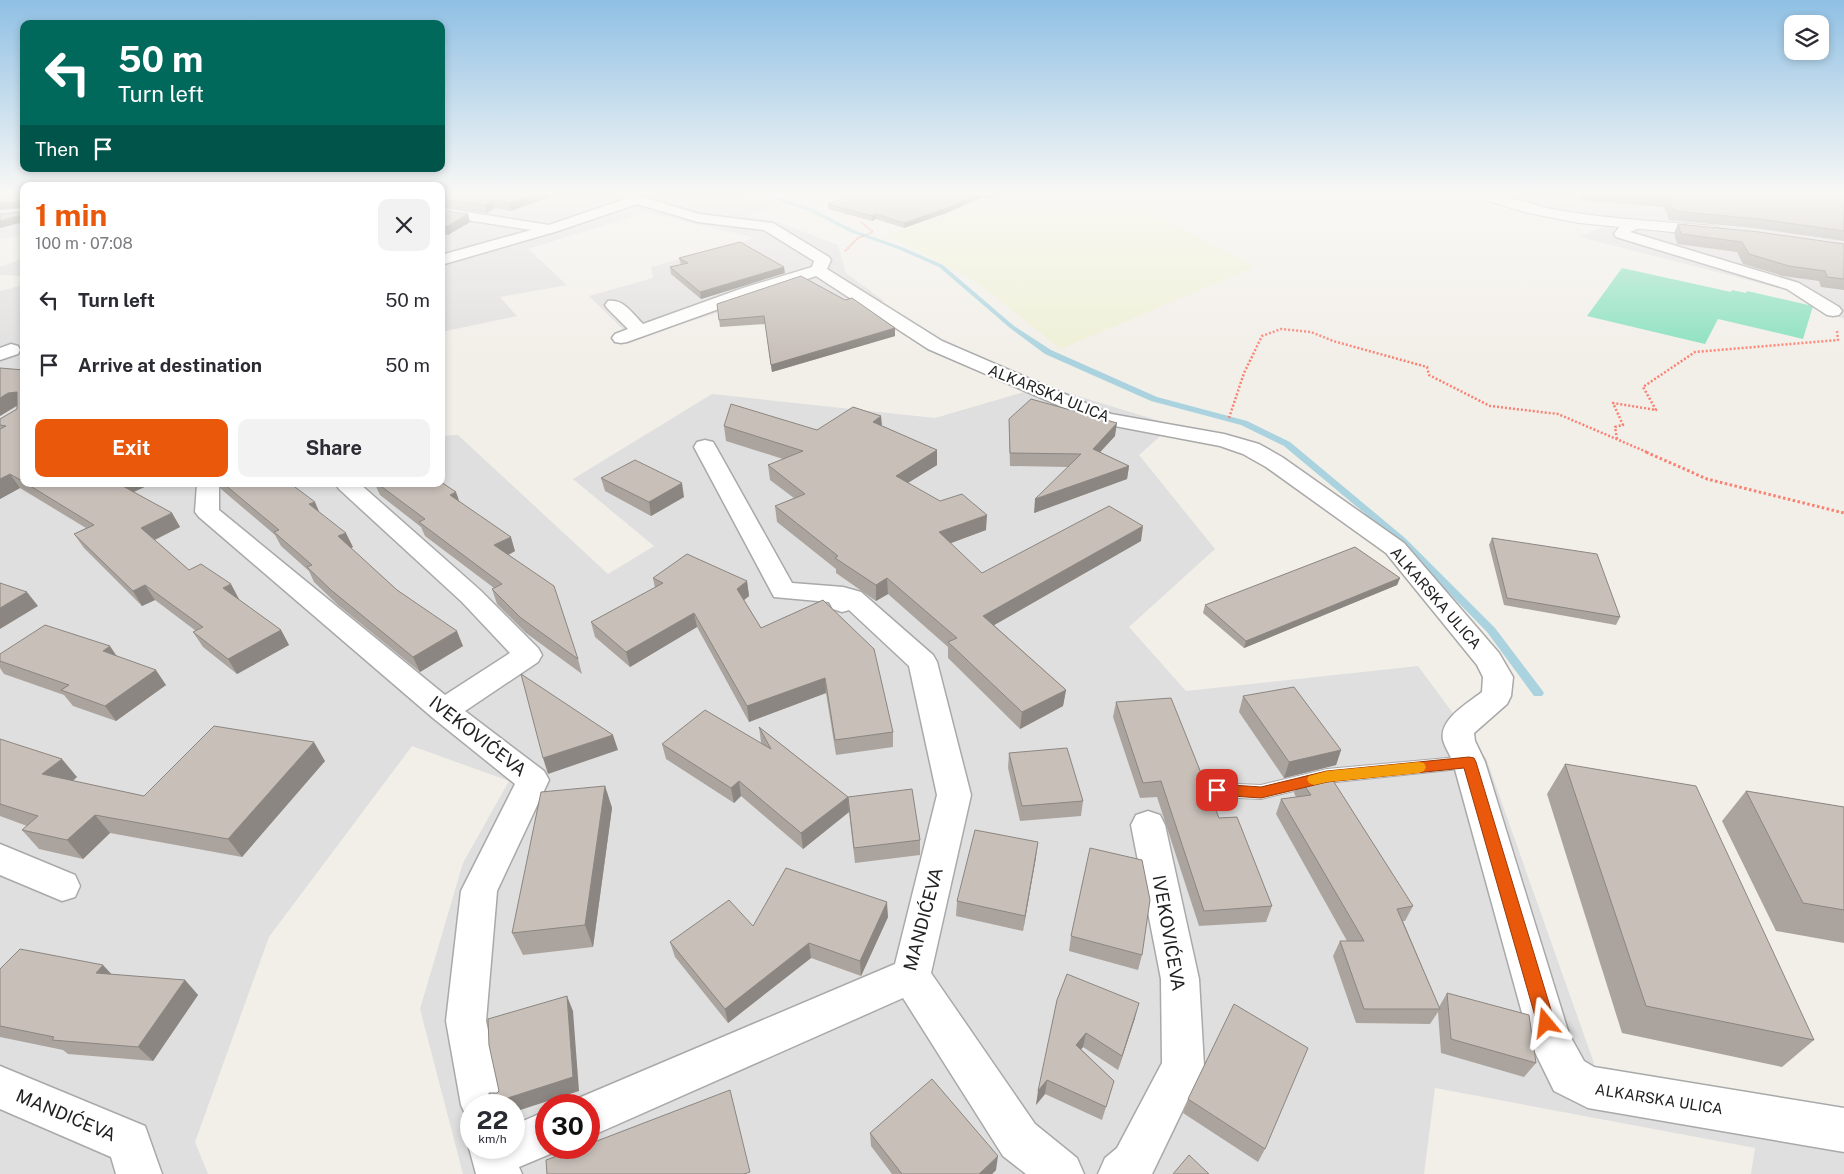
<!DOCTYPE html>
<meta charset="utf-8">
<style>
:root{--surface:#fff;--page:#f2f2f3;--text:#2b2b33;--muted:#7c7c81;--accent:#ea580c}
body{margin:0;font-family:"Public Sans",sans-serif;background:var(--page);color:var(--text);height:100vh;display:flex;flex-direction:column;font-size:19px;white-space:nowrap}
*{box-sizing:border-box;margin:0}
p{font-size:16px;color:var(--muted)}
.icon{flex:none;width:28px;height:28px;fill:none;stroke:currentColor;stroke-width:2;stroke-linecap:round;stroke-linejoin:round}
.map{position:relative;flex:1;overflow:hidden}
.details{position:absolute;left:20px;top:182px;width:425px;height:305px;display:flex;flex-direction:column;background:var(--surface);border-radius:10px;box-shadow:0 2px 8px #0003}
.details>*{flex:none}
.top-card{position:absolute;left:20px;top:20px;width:425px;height:152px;border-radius:10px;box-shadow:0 2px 8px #0003;background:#00695c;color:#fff;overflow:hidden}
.tools{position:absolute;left:1784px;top:15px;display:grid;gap:10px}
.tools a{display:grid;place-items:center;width:45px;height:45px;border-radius:10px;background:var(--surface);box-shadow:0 2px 8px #0003;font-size:25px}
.speed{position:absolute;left:460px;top:1094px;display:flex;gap:10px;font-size:25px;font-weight:700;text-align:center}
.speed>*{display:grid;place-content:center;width:65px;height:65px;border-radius:50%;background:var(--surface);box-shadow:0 2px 8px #0003;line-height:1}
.speed small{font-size:12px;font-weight:400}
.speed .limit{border:8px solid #d22;background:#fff;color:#111}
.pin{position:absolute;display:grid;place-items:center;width:42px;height:42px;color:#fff;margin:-21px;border-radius:10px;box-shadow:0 2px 8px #0006}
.me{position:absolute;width:55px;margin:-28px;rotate:344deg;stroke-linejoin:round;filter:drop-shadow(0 0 4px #0008)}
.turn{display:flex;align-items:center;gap:18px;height:105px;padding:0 15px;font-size:22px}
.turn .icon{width:65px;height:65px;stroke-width:2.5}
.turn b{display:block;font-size:35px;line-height:42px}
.then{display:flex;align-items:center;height:48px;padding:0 15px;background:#0003;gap:10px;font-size:19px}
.round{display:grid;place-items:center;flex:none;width:52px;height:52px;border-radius:10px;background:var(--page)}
.head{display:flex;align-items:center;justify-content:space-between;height:85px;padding:0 15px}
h1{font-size:30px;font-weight:700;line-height:38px;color:var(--accent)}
.primary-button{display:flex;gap:10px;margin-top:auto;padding:10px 15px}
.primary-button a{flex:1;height:58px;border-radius:10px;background:var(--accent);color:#fff;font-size:20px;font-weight:700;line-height:58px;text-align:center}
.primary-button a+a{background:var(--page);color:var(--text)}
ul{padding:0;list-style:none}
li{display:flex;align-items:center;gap:15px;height:65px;padding:0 15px}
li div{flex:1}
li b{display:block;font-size:19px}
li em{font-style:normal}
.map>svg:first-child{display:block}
</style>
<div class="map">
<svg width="1844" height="1174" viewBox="0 0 1844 1174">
<rect width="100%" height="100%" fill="#f2efe9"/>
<g fill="#e0dfdf" fill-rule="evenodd">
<polygon points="0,194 24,194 24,236 0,239"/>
<polygon points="441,194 747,194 780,204 745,217 772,220 838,245 846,273 884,301 852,305 813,283 633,339 589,296 653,278 651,267 755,238 646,212 528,249 567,285 500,297 517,316 441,332"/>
<polygon points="1464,194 1844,194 1844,319 1813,306 1787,290 1580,237 1607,225 1534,215"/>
<polygon points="24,258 24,276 0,275 0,267"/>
<path d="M24,285V484H441V436L458,435L608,574L654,546L573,479L712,394L935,418L1045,386L1173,425L1139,455L1215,549L1129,627L1186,691L1418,666L1486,758L1595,1066L1844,1108V1174H1751L1755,1148L1435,1088L1424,1174H463L420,1009L463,863L509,781L412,746L269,937L195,1142L208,1174H0V291ZM471,1105H514V1148H471ZM546,1105H589V1148H546Z"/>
</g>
<polygon fill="#eef0d5" points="1006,194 1120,195 1254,267 1061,349 975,281 887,235"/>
<polygon fill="#88e0be" points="1622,268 1731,292 1732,290 1746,293 1747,291 1813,306 1803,339 1718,319 1705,344 1587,316"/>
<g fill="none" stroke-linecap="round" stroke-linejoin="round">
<polygon fill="#aad3df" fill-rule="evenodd" points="758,194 765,194 813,209 854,230 902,247 943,265 1014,326 1051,350 1157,397 1247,421 1290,442 1405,538 1495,628 1542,690 1544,693 1542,696 1534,696 1487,632 1399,542 1284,446 1241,425 1151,401 1045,354 1010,328 939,267 898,249 850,232 809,211"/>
<g stroke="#a9a9a9" stroke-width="2">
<polygon id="service" points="1469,756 1475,757 1477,762 1475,767 1469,768 1327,783 1261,799 1217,797 1211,795 1208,790 1211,785 1217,783 1261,785 1327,769"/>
</g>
<g stroke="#a9a9a9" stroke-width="3">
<g id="minor">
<path d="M617,194H634L699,214L773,223L829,257L831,260L827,269L942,341L1111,414L1224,434L1259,444L1282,457L1404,543L1499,653L1513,677L1511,696L1507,704L1474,733L1475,741L1485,762L1569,1034L1584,1061L1594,1067L1844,1108V1152L1588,1108L1554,1091L1530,1042L1453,762C1450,755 1445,747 1443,740C1439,719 1467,704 1482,692L1483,677L1477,665L1386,553L1266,467L1243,454L1220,446L1099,423L928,349L816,276L755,296L627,342L621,343L615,342L612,338L615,334L628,329L608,309L605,305L608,301C623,298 633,314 643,324L743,288L812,267L814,261L764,230L698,222L637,204L558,231L441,265V255L531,230L441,216V208L549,225L625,199Z"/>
<polygon points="1637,220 1642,221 1644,224 1642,227 1630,232 1799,283 1839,307 1842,311 1839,315 1833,316 1827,315 1787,289 1616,237 1614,234 1620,226"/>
<polygon points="11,344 18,346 20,350 18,354 0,360 0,348"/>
<polygon points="705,440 713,442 716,447 792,583 843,587 861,592 933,655 937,662 971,795 931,973 1035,1124 1077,1158 1084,1174 1026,1174 1003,1156 903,998 589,1137 589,1105 571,1105 574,1100 895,964 937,795 909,666 849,610 842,612 833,609 829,602 774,597 694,447 697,442"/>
<polygon points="197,484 219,484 219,510 445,695 510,653 462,602 339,489 336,484 360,484 480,590 538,648 542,655 538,662 465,711 544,771 549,780 497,891 486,1021 505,1105 471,1105 471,1122 468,1120 461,1105 446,1021 461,891 515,784 433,718 199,517 195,512"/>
<polygon points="1148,811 1160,815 1165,825 1199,979 1204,1066 1152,1174 1098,1174 1105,1158 1117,1148 1162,1063 1161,979 1131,825 1136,815"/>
<polygon points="0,844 75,875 80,886 75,897 62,901 0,875"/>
<polygon points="0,1066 145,1126 162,1174 116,1174 111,1157 0,1109"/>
<polygon points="546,1111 546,1148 562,1149 519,1167 522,1174 476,1174 469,1148 471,1142 471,1148 514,1148 514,1125"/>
</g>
</g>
<g stroke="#a9a9a9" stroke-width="2">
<path id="tertiary" d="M1473,194C1503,192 1532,206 1562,211C1612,219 1663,222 1714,226L1719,228L1722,231L1719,234L1714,236L1579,223L1528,213L1475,197Z"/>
</g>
<g stroke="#fa8072" stroke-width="2" stroke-dasharray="1 1" stroke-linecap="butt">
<polyline points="861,222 873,232"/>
<polyline points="845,251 858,238 873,232"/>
</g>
<g stroke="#fa8072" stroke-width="2.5" stroke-dasharray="2 2" stroke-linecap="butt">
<polyline points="1229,418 1244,373 1262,336 1281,329 1311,332 1333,341 1427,367 1429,375 1490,406 1558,414 1649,453"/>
<polyline points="1617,439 1615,427 1623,425 1613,403 1656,410 1643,387 1695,352 1838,340 1837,331"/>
</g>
<polyline stroke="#fa8072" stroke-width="3" stroke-dasharray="2.5 2.5" stroke-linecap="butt" points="1646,452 1707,479 1844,513"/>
<use href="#service" fill="#fff" fill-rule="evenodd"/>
<use href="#minor" fill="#fff" fill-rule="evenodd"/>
<use href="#tertiary" fill="#fff" fill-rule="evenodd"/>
</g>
<g fill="#aba49e">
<polygon points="441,194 557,194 511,211 495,208 487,213 441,207"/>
<polygon points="853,194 1001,194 989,199 982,197 949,212 904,228 876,219 872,221 828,209 828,204"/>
<polygon points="1580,194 1844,194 1844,241 1754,228 1669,220 1664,207 1578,200"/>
<polygon points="441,210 470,222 448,235 441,234"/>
<polygon points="1678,224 1844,244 1844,290 1821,287 1819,281 1783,276 1743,264 1737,252 1677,244 1674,233"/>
<polygon points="679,258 785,273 701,299 671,274 670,267 681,265"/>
<polygon points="717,304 895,336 772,372 765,324 720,327"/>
<polygon points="24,370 24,484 151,484 134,492 172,513 180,527 155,540 189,570 239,599 238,599 281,630 289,645 237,674 203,647 193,632 196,631 155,600 142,606 84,548 74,534 86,528 20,488 0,499 0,419 17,409 17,406 0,416"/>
<polygon points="881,416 882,426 937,450 937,465 908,483 986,530 950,543 982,573 1141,541 994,625 1066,690 1063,706 1020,729 948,658 948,647 888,594 876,601 836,573 836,569 777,522 775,506 794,498 770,480 768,465 783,459 726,441 724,426 817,430"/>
<polygon points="1009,419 1115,436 1100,452 1129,466 1127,479 1034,513 1068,467 1010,466 1009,432"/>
<polygon points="601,478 684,497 651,516 605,491"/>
<polygon points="218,484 291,484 319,512 353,547 351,548 397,590 463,646 420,672 338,605 314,582 309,571 281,546 275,535 221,489"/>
<polygon points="375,484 441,484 459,501 515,551 508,555 578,659 582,674 526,633 497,604 492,589 494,588 425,536 421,527 380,495"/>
<polygon points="1492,538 1620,617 1616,625 1504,605 1489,545"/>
<polygon points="653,578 747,581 749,596 744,600 761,628 893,732 893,747 836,755 826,693 749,722 697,627 630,667 595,637 591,622 655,588"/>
<polygon points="1400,578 1397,585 1244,648 1203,613 1205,605"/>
<polygon points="0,654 116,656 166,685 116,721 73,706 64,695 4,674 0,668"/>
<polygon points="1243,696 1341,750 1336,765 1284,778 1239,712"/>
<polygon points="1116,702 1219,818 1272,906 1266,922 1199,926 1157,797 1140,798 1113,717"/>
<polygon points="759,727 848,797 920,840 920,855 855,863 849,812 803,849 741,796 734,803 666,759 662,744 762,744 761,742"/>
<polygon points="0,739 77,777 73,781 144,796 325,761 242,857 110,833 83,859 39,849 22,830 27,826 0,816"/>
<polygon points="1009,753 1083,801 1081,816 1020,821 1008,768"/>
<polygon points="1565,764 1814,1040 1782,1067 1622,1033 1547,794"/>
<polygon points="1299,778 1413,906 1405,921 1403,921 1439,1007 1447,993 1536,1063 1524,1077 1441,1053 1438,1012 1430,1024 1356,1023 1333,956 1340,941 1347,941 1276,814 1281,799 1296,797 1294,793"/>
<polygon points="605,786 612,808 593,947 523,955 512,933"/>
<polygon points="1746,791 1844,807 1844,943 1776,931 1722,821"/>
<polygon points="1036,857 1023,931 956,916 957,901"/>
<polygon points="888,917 861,976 811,958 728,1023 675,957 670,942 753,926"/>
<polygon points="1071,936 1142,955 1138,970 1069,951"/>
<polygon points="0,969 112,975 185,980 198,995 153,1061 68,1054 63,1050 0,1037"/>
<polygon points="1057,1000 1135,1018 1118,1070 1083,1047 1081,1049 1114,1081 1102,1120 1045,1094 1036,1105"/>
<polygon points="1188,1099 1265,1149 1258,1162 1183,1113"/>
<polygon points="870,1133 996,1170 992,1174 892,1174 871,1146"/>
</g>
<g fill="#8b8681">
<polygon points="534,194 557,194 511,211 509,203"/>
<polygon points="978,194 982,194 982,197 949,212 904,228 904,223"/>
<polygon points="989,194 1001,194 989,199"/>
<polygon points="493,200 495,208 487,213 485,205"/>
<polygon points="22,201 24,208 0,210 0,203"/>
<polygon points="24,214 24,222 0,228 0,221"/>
<polygon points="468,214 470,222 448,235 446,227"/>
<polygon points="876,214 876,219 872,221 872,216"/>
<polygon points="784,267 785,273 701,299 700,292"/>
<polygon points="895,328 895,336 772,372 771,365"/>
<polygon points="17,392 24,405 16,406 0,416 0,398 8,393"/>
<polygon points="881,416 882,431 873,422"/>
<polygon points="1117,423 1115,436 1091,462 1093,449"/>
<polygon points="937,450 937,465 896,490 896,476"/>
<polygon points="1129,466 1127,479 1034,513 1035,499"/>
<polygon points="10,474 20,488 0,499 0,479"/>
<polygon points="682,483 684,497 651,516 649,502"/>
<polygon points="117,484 151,484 124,496"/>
<polygon points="456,492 461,506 450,495"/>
<polygon points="315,502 321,516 309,504"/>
<polygon points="172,513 180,527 150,542 141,528"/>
<polygon points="987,515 986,530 938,548 939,532"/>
<polygon points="1143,526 1141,541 982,632 983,616"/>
<polygon points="346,533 353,547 345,551 338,536"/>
<polygon points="511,537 515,551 499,560 494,545"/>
<polygon points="887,578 888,594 876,601 876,585"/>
<polygon points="1400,578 1397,585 1244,648 1246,641"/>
<polygon points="747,581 749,596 739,604 737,589"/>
<polygon points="231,584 239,599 231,603 223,588"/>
<polygon points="145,585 155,600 142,606 133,591"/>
<polygon points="27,592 38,606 0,629 0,608"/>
<polygon points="694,613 697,627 630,667 626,652"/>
<polygon points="281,630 289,645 237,674 228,659"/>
<polygon points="457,631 463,646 420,672 413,657"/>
<polygon points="110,646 120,661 103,651"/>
<polygon points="156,670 166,685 116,721 105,706"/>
<polygon points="825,678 826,693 749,722 747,706"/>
<polygon points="1066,690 1063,706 1020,729 1022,712"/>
<polygon points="613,735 618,750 548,774 543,758"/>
<polygon points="314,742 325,761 242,857 228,839"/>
<polygon points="1341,750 1336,765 1284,778 1289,762"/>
<polygon points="62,759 77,777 57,793 42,774"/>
<polygon points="739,781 741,796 734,803 731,788"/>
<polygon points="605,786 612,808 593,947 585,925"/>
<polygon points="848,797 849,812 803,849 801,833"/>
<polygon points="95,815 110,833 83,859 67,840"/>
<polygon points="1038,842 1036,857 1023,931 1025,916"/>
<polygon points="887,902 888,917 861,976 860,961"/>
<polygon points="809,943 811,958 728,1023 725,1009"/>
<polygon points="103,965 117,980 96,973"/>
<polygon points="185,980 198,995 153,1061 138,1047"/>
<polygon points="567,996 573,1011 579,1091 514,1112 514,1105 490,1105 489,1104"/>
<polygon points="1139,1003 1135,1018 1118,1070 1122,1056"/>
<polygon points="1086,1033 1083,1047 1073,1059 1076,1045"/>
<polygon points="1047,1080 1045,1094 1036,1105 1038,1091"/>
<polygon points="998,1156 996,1170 992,1174 979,1174"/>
</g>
<g fill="#c7bfb8" stroke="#8b8681">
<polygon points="0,194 24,194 24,214 0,221 0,214 21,212 22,201 0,203"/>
<polygon points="441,194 534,194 509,203 493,200 485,205 441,199"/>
<polygon points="853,194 978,194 950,207 904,223 876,214 872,216 828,204"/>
<polygon points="1612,194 1844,194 1844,231 1759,219 1674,211 1668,198"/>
<polygon points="441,210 468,214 446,227 441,226"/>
<polygon points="1678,224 1759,232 1844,244 1844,279 1827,277 1825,271 1789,266 1749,254 1742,242 1681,234"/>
<polygon points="740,242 784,267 700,292 670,267 688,263 679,258"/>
<polygon points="801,276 845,300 852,298 895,328 771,365 764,316 719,320 717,304"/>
<polygon points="0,368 24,370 24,482 10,474 0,479 0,429 6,426 0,425 0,419 17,409 17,392 8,393 0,398"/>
<polygon points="1031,399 1117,423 1093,449 1129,466 1035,499 1081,454 1010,453 1009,419"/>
<polygon points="731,404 817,430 853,407 881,416 873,422 937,450 896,476 940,501 962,494 987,515 939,532 982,573 1109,506 1143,526 983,616 1066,690 1022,712 948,642 957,638 887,578 876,585 835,558 838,556 775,506 805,494 768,465 803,451 724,426"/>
<polygon points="635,460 682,483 649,502 601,478"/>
<polygon points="441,482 456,492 450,495 511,537 494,545 554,586 578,659 521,618 492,589 502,584 419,522 425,519 378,484 441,484"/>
<polygon points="27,484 119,484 172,513 141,528 189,570 201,564 231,584 223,588 281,630 228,659 193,632 203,627 145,585 133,591 74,534 94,525"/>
<polygon points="224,484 291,484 315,502 309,504 346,533 338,536 397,590 457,631 413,657 331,590 307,567 312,565 274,532 279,530"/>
<polygon points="1492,538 1597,554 1620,617 1507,598"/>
<polygon points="1355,547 1400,578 1246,641 1205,605"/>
<polygon points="687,554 747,581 737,589 761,628 823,600 874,649 893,732 835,740 825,678 747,706 694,613 626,652 591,622 663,583 653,578"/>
<polygon points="0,583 27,592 0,608"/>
<polygon points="45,625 110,646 103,651 156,670 105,706 61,690 69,685 0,661 0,654"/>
<polygon points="521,674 613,735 543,758"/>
<polygon points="1294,687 1341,750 1289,762 1243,696"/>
<polygon points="1171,698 1219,818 1237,817 1272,906 1204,911 1161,781 1143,783 1116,702"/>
<polygon points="705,710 771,749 759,727 848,797 801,833 739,781 731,788 662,744"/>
<polygon points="214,726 314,742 228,839 95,815 67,840 22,830 38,816 0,804 0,739 62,759 42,774 144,796"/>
<polygon points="1067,748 1083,801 1022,806 1009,753"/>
<polygon points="1565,764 1696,786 1814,1040 1646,1006"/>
<polygon points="1327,771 1413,906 1397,909 1440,1009 1364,1009 1340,941 1364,941 1281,799 1311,795 1299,778"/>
<polygon points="605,786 585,925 512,933 541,792"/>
<polygon points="912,789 920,840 854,848 848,797"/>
<polygon points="1746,791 1844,807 1844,910 1803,903"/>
<polygon points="975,830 1038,842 1025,916 957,901"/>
<polygon points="1090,848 1142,860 1150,900 1142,955 1071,936"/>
<polygon points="786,868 887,902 860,961 809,943 725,1009 670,942 729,900 753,926"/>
<polygon points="20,949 103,965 96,973 185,980 138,1047 52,1040 54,1037 0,1026 0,969"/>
<polygon points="1067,974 1139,1003 1122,1056 1086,1033 1076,1045 1114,1081 1106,1107 1047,1080 1038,1091 1057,1000"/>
<polygon points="1447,993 1529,1015 1536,1063 1451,1039"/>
<polygon points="567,996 573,1077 489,1104 489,1093 497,1093 499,1091 489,1045 488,1019"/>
<polygon points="1234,1004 1308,1048 1265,1149 1188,1099"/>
<polygon points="932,1079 998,1156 979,1174 902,1174 870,1133"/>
<polygon points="730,1090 750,1172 744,1174 547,1174 546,1160 579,1148 589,1148 589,1144"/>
<polygon points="1189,1155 1209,1174 1173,1174"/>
</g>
<linearGradient id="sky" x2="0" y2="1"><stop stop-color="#8fc0e4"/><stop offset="0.54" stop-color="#f9f8f5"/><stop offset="1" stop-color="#f9f8f5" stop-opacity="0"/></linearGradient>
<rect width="1844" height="358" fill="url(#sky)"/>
<polygon fill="#ea580c" stroke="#983908" points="1469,757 1474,758 1476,762 1555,1023 1552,1029 1546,1032 1540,1029 1537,1023 1464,768 1327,782 1261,798 1217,795 1212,794 1210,790 1212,786 1217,784 1261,787 1327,771"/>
<polygon fill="#f59e0b" points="1419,762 1424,763 1426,767 1424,771 1419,773 1327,782 1314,785 1309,783 1307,779 1309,776 1327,771"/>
<g text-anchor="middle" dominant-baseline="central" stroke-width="4.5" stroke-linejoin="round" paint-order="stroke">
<g font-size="15" fill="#222" stroke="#fff">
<text transform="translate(1049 393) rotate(22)">ALKARSKA ULICA</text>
<text transform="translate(1436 598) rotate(49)">ALKARSKA ULICA</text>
<text transform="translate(1659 1099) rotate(9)">ALKARSKA ULICA</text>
</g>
<g font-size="18" fill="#222" stroke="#fff">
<text transform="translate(478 736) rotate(38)">IVEKOVIĆEVA</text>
<text transform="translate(923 919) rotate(-75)">MANDIĆEVA</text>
<text transform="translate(1169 933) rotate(80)">IVEKOVIĆEVA</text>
<text transform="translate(66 1115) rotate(23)">MANDIĆEVA</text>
</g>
</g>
</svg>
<div class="tools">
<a><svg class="icon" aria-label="layers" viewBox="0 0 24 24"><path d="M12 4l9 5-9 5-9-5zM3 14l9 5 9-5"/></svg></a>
</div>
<div class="speed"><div>22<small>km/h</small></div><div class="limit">30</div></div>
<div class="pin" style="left:1217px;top:790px;background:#d93025"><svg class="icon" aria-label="arrive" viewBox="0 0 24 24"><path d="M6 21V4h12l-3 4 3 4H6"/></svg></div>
<svg class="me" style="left:1546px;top:1023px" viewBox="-20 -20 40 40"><path d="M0-17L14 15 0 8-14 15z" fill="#ea580c" stroke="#fff" stroke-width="4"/></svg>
<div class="top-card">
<div class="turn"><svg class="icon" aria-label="left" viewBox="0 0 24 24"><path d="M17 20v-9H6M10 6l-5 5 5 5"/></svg><div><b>50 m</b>Turn left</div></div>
<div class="then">Then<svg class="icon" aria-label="arrive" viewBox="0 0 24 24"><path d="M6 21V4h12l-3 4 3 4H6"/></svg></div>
</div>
<section class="details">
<div class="head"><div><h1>1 min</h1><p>100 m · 07:08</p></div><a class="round"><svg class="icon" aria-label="close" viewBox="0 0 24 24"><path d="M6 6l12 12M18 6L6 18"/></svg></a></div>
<ul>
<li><svg class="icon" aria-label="left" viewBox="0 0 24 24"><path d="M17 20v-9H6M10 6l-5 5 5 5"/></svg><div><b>Turn left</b></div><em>50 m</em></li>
<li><svg class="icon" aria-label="arrive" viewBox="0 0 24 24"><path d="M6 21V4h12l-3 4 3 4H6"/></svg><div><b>Arrive at destination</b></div><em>50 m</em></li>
</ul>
<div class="primary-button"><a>Exit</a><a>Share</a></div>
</section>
</div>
